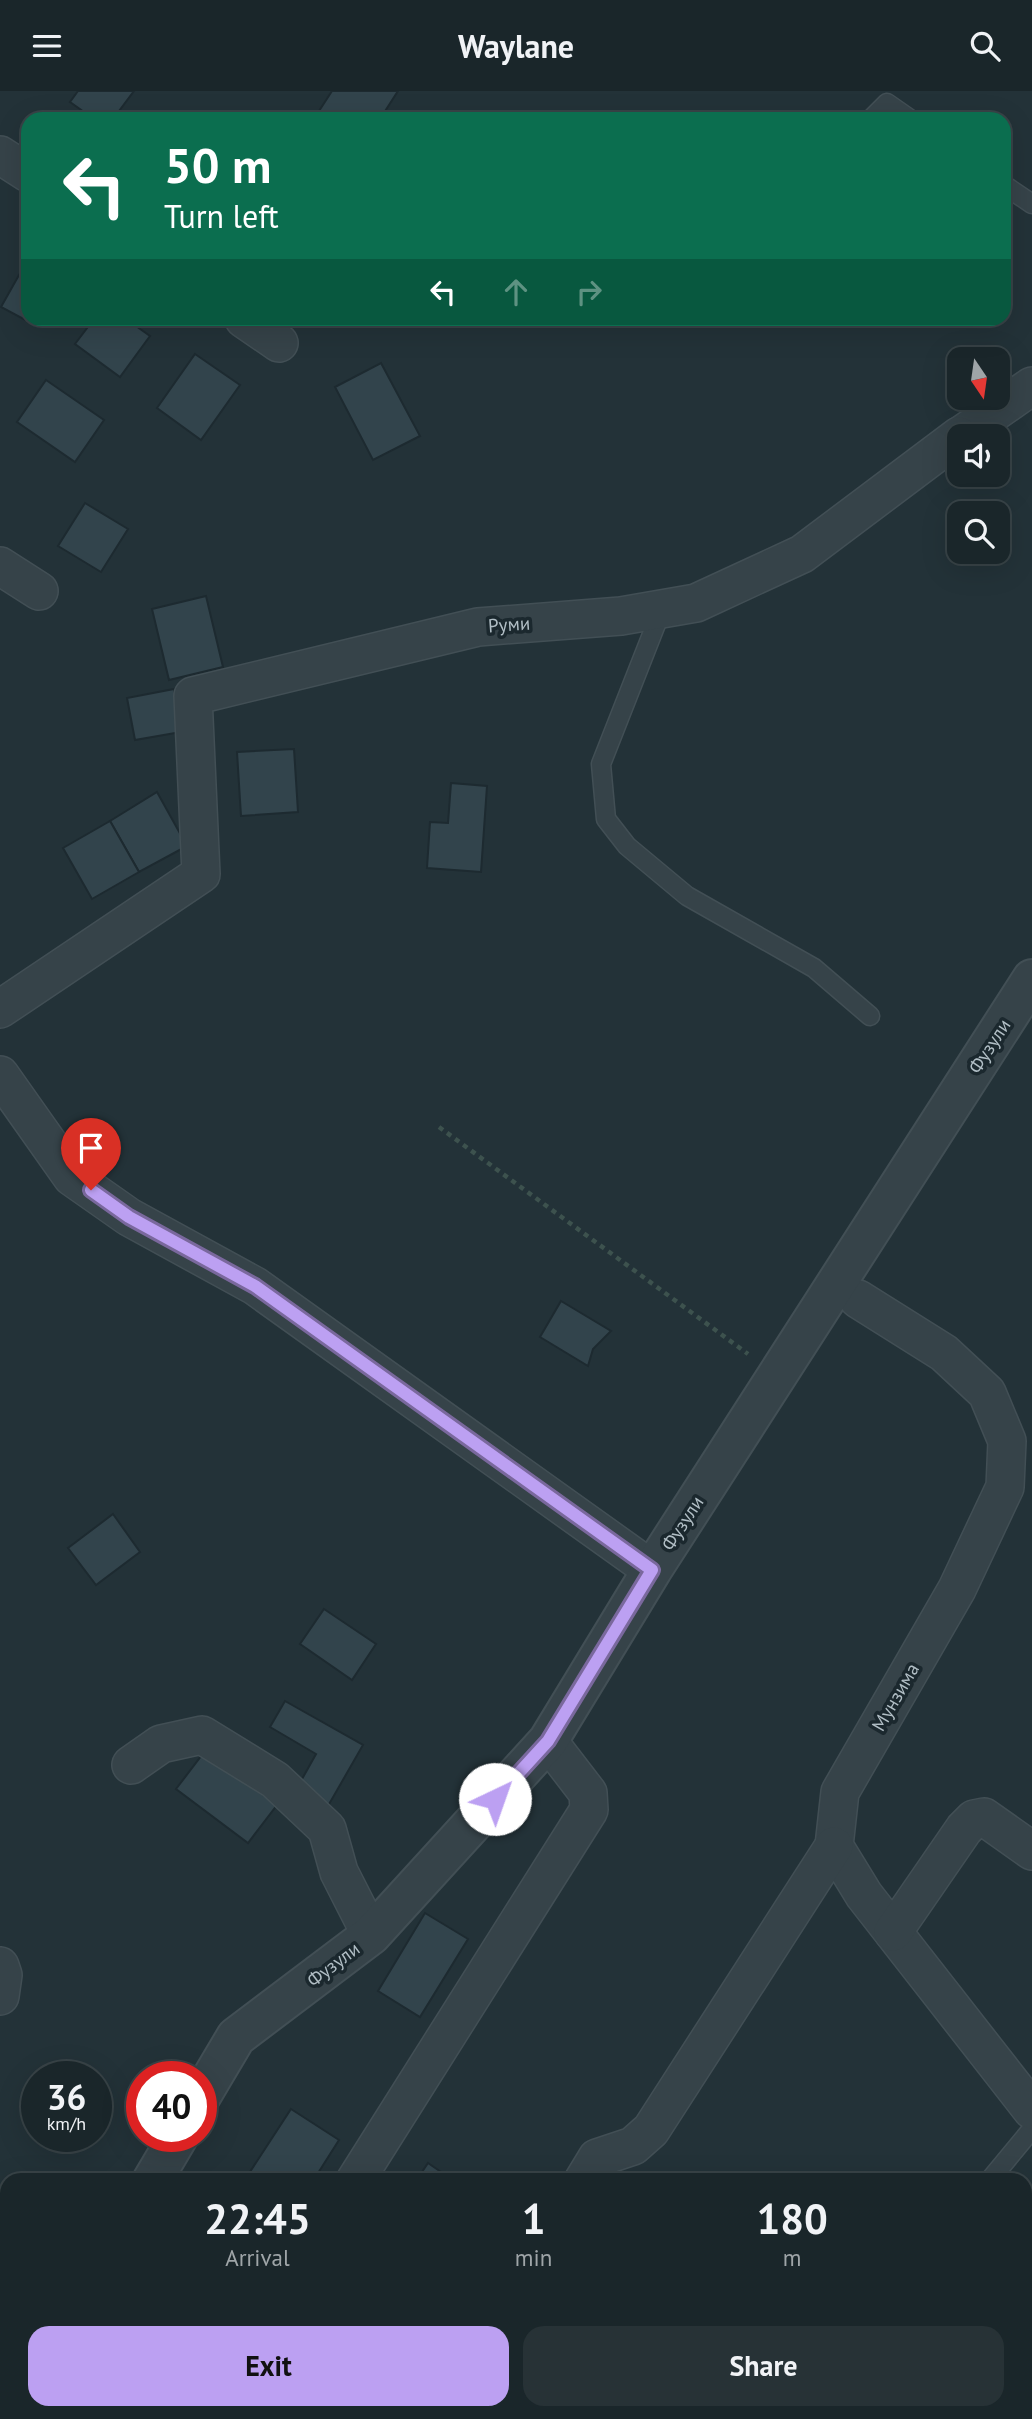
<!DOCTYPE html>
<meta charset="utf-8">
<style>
:root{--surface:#1a262a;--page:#273236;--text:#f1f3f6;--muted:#9fa5a8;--line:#384347;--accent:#bca0f2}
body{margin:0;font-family:"PT Sans",sans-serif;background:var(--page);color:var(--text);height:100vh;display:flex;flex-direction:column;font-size:26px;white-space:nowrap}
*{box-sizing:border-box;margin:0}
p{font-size:23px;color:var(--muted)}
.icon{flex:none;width:38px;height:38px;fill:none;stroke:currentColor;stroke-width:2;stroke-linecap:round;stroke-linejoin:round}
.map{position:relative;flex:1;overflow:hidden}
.sheet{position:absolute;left:0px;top:2082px;width:1032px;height:247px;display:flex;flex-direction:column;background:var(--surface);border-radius:21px 21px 0 0;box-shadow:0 7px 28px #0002,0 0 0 2px var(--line)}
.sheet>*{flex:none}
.banner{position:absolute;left:21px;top:21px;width:990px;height:214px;border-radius:21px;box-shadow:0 7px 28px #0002,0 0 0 2px var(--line);background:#0b6e4f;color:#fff;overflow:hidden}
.needle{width:46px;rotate:167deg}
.tools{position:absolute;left:947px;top:256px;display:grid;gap:14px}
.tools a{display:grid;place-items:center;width:63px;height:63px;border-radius:14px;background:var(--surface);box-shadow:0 7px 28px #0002,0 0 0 2px var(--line);font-size:35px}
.speed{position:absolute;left:21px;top:1970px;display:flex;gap:14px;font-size:35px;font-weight:700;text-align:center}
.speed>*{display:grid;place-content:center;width:91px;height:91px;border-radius:50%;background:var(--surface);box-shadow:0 7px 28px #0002,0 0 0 2px var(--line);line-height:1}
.speed small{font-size:18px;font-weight:400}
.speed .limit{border:10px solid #d22;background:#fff;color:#111}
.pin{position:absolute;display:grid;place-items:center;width:60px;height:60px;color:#fff;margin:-72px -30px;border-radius:50% 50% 50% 0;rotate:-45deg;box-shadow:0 0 7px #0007}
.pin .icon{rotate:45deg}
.me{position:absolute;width:77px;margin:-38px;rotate:42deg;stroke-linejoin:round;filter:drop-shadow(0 0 5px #0008)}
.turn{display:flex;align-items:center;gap:24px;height:147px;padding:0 28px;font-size:32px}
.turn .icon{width:91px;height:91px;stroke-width:2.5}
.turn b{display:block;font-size:49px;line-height:60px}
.lanes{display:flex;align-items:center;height:66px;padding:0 28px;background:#0003;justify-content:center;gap:35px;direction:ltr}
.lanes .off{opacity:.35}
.eta{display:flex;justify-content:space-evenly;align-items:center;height:119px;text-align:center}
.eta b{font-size:42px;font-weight:600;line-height:49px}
.action{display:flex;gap:14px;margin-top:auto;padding:14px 28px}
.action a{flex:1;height:80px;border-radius:21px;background:var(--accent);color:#111;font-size:28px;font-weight:600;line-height:80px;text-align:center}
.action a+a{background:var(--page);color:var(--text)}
header{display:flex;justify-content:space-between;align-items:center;height:91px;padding:0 28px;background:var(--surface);font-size:32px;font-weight:600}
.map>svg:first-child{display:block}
</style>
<header><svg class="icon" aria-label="menu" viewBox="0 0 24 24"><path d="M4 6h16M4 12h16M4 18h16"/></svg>Waylane<svg class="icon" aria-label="search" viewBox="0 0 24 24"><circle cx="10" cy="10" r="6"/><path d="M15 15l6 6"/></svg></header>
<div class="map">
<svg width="1032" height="2328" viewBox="0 0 1032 2328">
<rect width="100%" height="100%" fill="#233238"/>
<g fill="#32444c" stroke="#1d2a30" stroke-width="2">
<polygon points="78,0 134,0 113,28 94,28 70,11"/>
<polygon points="332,0 398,0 380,28 331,28 319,20"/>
<polygon points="28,168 28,228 31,228 29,231 1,216"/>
<polygon points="94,228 126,228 150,245 120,286 75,253"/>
<polygon points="195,263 240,294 201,349 157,317"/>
<polygon points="381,272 420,345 373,369 335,296"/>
<polygon points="46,289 104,329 75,371 17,331"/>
<polygon points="85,412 128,438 101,481 58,455"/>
<polygon points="206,505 223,576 169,589 152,518"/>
<polygon points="174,598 181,641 135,649 127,607"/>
<polygon points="294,658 298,721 241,725 237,661"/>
<polygon points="451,692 487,695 481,781 427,777 430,731 448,732"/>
<polygon points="157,701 187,755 139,781 110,730"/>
<polygon points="110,730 139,781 92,808 63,757"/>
<polygon points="561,1210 611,1240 593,1258 588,1275 540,1246"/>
<polygon points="113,1423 140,1461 96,1494 68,1457"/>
<polygon points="324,1518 376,1553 352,1589 300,1553"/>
<polygon points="285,1610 363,1654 328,1715 297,1697 316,1663 270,1636"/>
<polygon points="205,1660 277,1714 248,1752 176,1698"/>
<polygon points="425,1822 468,1848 420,1926 378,1900"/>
<polygon points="291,2018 339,2049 313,2090 250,2090 246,2087"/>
<polygon points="428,2072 454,2090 416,2090"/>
</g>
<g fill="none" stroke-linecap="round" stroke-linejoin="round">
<g stroke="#424f55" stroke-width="21">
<g id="service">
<polyline points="871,28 887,12 910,28"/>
<polyline points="1004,94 1032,113"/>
<polyline points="662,518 601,673 606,728 627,755 687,805 814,877 870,925"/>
<polyline points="989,2090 1032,2038"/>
<polyline points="966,2322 973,2328"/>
</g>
</g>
<g stroke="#424f55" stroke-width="40">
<g id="minor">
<polyline points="0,64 28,82"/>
<polyline points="244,228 279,252"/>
<polyline points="960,345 1032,295"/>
<polyline points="0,475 39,500"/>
<polyline points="0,918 201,783 193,605 478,536 621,525 696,512 802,463 959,345"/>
<polyline points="0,984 72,1086 129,1126 255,1195 652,1479"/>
<polyline points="858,1208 944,1262 987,1302 1007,1350 1005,1396 957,1498 840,1701 834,1755 864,1804 1032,2019"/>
<polyline points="131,1674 161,1653 202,1644 275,1689 327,1738 339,1781 371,1844"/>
<polyline points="893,1841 964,1738 974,1728 984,1726 1032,1760"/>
<polyline points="0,1875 3,1884 0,1905"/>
<polyline points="355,2090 589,1719 588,1702 548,1650"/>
<polyline points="583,2090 597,2067 633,2055 651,2039 834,1755"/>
<polyline points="0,2307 7,2308"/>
<polyline points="192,2328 197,2322"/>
<polyline points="421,2328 426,2322"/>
</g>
</g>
<g stroke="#424f55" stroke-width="42">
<g id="tertiary">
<polyline points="201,2005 236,1946 371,1844 548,1650 652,1479 1032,888"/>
<polyline points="152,2090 178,2046"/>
<polyline points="59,2322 64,2328"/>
</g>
</g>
<polyline stroke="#3d524e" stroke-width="4.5" stroke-dasharray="5 5" stroke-linecap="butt" points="439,1036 748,1263"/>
<use href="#service" stroke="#364349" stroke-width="18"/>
<use href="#minor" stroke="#364349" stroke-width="37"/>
<use href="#tertiary" stroke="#364349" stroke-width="38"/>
</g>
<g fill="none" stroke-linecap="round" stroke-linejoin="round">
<g stroke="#7a689d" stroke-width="18">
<polyline id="route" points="91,1099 129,1126 255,1195 652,1479 548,1650 495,1708"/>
</g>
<use href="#route" stroke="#bca0f2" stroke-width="12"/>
</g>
<g text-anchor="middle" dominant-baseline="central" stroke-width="7" stroke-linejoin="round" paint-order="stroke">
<g font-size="19" fill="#b1bec5" stroke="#1b282e">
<text transform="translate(509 533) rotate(-4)">Руми</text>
<text transform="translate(989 955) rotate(-57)">Фузули</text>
<text transform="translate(682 1432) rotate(-57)">Фузули</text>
<text transform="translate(895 1606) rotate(-60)">Мунзима</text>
<text transform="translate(333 1873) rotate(-37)">Фузули</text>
</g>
</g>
</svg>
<div class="tools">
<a><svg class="needle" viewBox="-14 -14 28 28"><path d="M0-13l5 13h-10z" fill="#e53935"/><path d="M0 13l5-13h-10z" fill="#9fa5a8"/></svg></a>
<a><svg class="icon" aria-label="sound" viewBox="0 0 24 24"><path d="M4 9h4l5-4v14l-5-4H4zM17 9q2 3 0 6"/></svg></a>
<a><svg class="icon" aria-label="search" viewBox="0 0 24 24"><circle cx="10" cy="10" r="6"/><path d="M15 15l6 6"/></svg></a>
</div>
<div class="speed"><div>36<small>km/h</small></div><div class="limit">40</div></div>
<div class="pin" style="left:91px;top:1099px;background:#d93025"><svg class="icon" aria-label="arrive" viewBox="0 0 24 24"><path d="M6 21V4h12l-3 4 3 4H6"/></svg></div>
<svg class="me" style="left:495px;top:1708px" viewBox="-20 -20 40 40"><circle r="19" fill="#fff"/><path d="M0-13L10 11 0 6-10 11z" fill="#bca0f2"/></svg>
<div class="banner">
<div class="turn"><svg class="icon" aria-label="left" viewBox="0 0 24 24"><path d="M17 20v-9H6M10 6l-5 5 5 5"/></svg><div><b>50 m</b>Turn left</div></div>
<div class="lanes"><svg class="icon" aria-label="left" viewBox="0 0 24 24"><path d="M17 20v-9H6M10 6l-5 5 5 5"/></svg><svg class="icon off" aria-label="ahead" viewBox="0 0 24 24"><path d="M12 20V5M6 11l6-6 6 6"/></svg><svg class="icon off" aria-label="right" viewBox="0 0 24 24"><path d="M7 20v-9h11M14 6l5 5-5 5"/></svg></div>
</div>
<section class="sheet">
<div class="eta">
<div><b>22:45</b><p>Arrival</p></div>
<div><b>1</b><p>min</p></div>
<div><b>180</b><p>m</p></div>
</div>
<div class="action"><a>Exit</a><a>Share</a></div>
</section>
</div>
